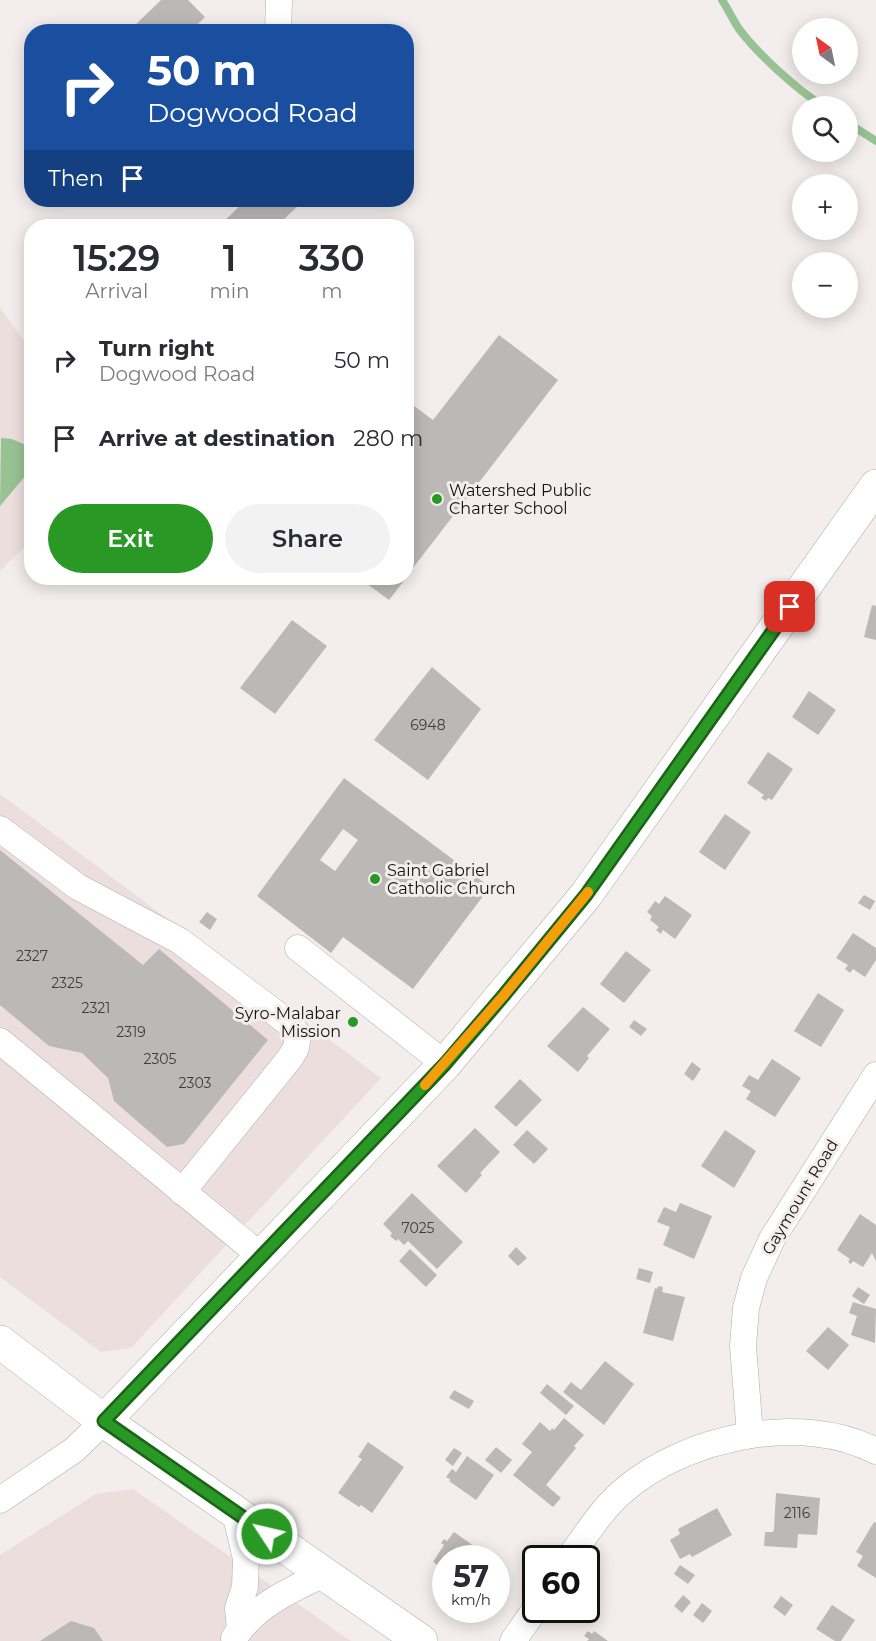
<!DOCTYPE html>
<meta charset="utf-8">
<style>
:root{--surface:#fff;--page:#f2f2f3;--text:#2b2b33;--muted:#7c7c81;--accent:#2a9825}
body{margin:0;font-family:Montserrat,sans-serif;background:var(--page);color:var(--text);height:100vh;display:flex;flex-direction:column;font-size:22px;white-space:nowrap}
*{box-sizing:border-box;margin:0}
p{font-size:20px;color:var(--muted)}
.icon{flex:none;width:33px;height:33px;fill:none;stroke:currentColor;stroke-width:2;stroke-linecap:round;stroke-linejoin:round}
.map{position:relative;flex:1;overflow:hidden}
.details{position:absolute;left:24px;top:219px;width:390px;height:366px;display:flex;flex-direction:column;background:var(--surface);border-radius:24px;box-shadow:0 3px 15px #0003}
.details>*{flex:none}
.top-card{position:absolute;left:24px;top:24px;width:390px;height:183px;border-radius:24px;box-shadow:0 3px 15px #0003;background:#1a4fa0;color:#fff;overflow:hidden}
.needle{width:39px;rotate:327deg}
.tools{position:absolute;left:792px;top:18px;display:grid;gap:12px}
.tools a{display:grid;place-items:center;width:66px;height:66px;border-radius:50%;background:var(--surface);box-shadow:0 3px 15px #0003;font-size:30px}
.speed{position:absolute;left:432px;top:1545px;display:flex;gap:12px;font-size:30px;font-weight:700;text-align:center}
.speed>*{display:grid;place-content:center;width:78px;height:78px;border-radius:50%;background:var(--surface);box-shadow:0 3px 15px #0003;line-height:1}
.speed small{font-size:15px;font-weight:400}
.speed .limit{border:3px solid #111;border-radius:9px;background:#fff;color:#111}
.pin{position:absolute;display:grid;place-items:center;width:51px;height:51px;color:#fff;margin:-26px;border-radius:12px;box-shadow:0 3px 9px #0006}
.me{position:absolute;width:66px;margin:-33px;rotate:305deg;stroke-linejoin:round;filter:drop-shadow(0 0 4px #0008)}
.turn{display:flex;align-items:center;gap:21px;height:126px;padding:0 24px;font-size:27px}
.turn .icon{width:78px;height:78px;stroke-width:2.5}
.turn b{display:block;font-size:42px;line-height:51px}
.then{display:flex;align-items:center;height:57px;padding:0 24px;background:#0003;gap:12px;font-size:22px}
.eta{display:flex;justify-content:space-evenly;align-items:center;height:102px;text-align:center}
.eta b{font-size:36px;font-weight:600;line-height:42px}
.action{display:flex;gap:12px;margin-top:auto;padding:12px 24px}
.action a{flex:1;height:69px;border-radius:36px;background:var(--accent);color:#fff;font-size:24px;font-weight:600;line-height:69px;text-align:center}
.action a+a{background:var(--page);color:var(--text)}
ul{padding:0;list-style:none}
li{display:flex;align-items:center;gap:18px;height:78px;padding:0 24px}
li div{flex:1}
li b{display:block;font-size:22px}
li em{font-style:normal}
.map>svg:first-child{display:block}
</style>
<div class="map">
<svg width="876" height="1641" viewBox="0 0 876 1641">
<rect width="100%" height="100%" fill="#f3eded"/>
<g fill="#eddede">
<polygon points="0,308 32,352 31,541 0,571"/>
<polygon points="0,794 381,1078 131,1348 101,1352 0,1277"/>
<polygon points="133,1489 351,1641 0,1641 0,1555 96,1494"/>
</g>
<polygon fill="#99c294" points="1,438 12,439 30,447 32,468 0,506"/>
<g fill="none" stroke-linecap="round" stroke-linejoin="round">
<g stroke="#99c294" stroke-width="8">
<path d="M722,0C728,9 733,20 739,29C758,54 796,89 823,106"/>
<polyline points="848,123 876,141"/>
</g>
</g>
<g fill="#bdb8b8" fill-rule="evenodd">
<polygon points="161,0 188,0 205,17 190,32 128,32"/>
<polygon points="246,200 304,200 277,226 219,226"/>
<polygon points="499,335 558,380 406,577 406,400 433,420"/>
<polygon points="359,578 406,578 389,600"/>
<polygon points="872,605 876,606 876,640 864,637"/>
<polygon points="292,620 327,646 275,714 240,688"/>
<polygon points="432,667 481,709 428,780 374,740"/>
<polygon points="809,691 836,710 818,735 792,717"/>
<polygon points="768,752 793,769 772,800 768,798 766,801 761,798 764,795 747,783"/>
<path d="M344,778L490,887L413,989L343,937L331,953L257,896ZM343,829L358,840L335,871L320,860Z"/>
<polygon points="725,814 751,832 725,870 699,852"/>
<polygon points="0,850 143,965 159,949 268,1040 184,1144 167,1147 114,1101 108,1078 82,1053 49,1046 0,1005"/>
<polygon points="864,895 875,901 870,910 858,903"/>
<polygon points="665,896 692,915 675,939 663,930 661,934 656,930 659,927 650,920 652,916 647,912 655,901 659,904"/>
<polygon points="207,912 217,919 210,930 199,922"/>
<polygon points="853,933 876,948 876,960 865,977 853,969 850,973 845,969 848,965 836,958"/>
<polygon points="626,951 651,970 624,1003 600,984"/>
<polygon points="818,993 844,1010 821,1047 794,1031"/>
<polygon points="583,1007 610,1029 587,1056 589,1058 578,1072 547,1046"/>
<polygon points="634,1020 647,1029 641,1036 629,1027"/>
<polygon points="772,1059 801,1078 775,1117 746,1099 751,1091 742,1086 749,1075 758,1080"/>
<polygon points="692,1062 701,1069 693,1081 684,1074"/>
<polygon points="520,1079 542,1100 516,1127 494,1107"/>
<polygon points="475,1128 500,1152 480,1173 482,1175 466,1193 437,1166"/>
<polygon points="527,1130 548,1149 534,1164 513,1145"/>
<polygon points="725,1130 756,1151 734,1188 701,1166"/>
<polygon points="412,1193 463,1242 437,1269 408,1241 404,1245 398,1239 396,1241 390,1236 392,1233 383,1224"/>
<polygon points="680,1203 712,1216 694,1259 663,1245 670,1227 657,1222 664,1207 676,1212"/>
<polygon points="860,1214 876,1225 876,1261 872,1253 863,1267 853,1261 851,1264 848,1262 850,1259 837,1250"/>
<polygon points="516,1247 527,1258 518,1266 508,1256"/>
<polygon points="410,1249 437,1275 426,1287 399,1261"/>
<polygon points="639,1268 653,1272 650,1283 636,1279"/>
<polygon points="658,1286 663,1287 662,1292 685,1297 673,1341 643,1333 655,1288 657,1289"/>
<polygon points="858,1287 870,1295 864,1304 852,1296"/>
<polygon points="853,1302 876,1309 875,1343 851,1335 857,1316 849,1313"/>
<polygon points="828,1327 849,1345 828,1370 806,1351"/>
<polygon points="605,1361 634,1384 604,1425 563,1392 571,1382 581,1390"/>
<polygon points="547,1384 574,1406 566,1415 540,1393"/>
<polygon points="454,1390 474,1401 469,1409 449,1398"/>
<polygon points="564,1418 584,1435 574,1446 576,1448 546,1485 561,1498 553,1507 513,1475 532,1452 522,1444 540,1422 550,1431 552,1428 554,1430"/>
<polygon points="368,1442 404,1467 372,1513 361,1505 359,1507 338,1493 362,1459 358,1457"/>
<polygon points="496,1447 512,1460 501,1473 485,1460"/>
<polygon points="454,1448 462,1453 453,1466 445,1460"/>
<polygon points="467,1456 494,1475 476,1500 449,1481 451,1480 446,1477 452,1469 456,1472"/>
<polygon points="776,1493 820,1498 817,1535 798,1534 797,1548 764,1546 765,1532 773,1532 774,1529"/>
<polygon points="717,1508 732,1535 692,1557 690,1554 680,1559 670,1540 680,1534 678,1529"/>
<polygon points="874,1522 876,1523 876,1578 857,1566 863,1556 856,1552"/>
<polygon points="454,1532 481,1551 476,1558 446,1558 446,1571 433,1562 444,1545 441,1543 444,1539 447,1541"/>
<polygon points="680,1565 695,1575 688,1584 674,1574"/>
<polygon points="683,1595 691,1602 682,1613 674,1606"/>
<polygon points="781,1596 793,1605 785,1616 773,1607"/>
<polygon points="702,1603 712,1611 703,1623 693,1615"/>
<polygon points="832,1605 855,1620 841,1641 835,1641 816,1629"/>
<polygon points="71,1621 94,1628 103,1641 40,1641"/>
<polygon points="588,1631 592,1634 594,1631 608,1641 587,1641 589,1639 584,1636"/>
</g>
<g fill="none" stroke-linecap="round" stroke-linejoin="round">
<g stroke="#b1acac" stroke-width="27">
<g id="minor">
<polyline points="278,32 279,0"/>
<polyline points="0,829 78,887 180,941 290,1024 298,1035 296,1048 290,1058 182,1192"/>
<polyline points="298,948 445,1064"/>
<polyline points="0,1041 261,1256"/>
<polyline points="750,1435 743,1346 746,1308 754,1278 772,1239 876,1075"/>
<polyline points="0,1500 74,1450 104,1421"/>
<polyline points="235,1512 246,1559 245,1587 238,1608 240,1629"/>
<path d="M569,1558C586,1535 601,1510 623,1491C685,1437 801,1412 876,1451"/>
<path d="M234,1638C256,1605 290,1590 324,1574"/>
<polyline points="513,1641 536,1608"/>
</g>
</g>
<g stroke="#b1acac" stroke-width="34">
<g id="major">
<polyline points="0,1342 104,1421 421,1641"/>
<polyline points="104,1421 445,1064 586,895 876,486"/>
</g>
</g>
<use href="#minor" stroke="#fff" stroke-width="26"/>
<use href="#major" stroke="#fff" stroke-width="33"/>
</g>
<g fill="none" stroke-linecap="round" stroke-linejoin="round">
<g stroke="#1b6318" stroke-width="15">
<polyline id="route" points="267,1534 104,1421 445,1064 504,995 586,895 790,607"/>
</g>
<use href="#route" stroke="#2a9825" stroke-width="10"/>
<polyline stroke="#f59e0b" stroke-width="10" points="425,1085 504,995 588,892"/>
</g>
<g fill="#2a9825" stroke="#f3eded" stroke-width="2">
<circle cx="437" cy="499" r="6"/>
<circle cx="375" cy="879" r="6"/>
<circle cx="353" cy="1022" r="6"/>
</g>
<g text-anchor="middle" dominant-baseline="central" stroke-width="6" stroke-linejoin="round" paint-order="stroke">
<g font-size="14" fill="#3e3c3c">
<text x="428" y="725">6948</text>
<text x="32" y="956">2327</text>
<text x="67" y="983">2325</text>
<text x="96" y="1008">2321</text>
<text x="131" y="1032">2319</text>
<text x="160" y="1059">2305</text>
<text x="195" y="1083">2303</text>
<text x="418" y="1228">7025</text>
<text x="797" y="1513">2116</text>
</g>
<g font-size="16" fill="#141212" stroke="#f3eded" text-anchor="start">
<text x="449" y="490">Watershed Public<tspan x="449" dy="18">Charter School</tspan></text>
<text x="387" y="870">Saint Gabriel<tspan x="387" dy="18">Catholic Church</tspan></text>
<text x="341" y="1013" text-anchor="end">Syro-Malabar<tspan x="341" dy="18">Mission</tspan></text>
</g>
<g font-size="16" fill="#141212" stroke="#f3eded">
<text transform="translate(800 1197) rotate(-59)">Gaymount Road</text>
</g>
</g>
</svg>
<div class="tools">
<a><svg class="needle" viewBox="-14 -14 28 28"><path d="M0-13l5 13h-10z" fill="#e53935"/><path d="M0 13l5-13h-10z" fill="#7c7c81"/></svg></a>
<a><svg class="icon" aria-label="search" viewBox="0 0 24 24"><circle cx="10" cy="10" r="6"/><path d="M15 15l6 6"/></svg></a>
<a>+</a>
<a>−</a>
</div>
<div class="speed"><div>57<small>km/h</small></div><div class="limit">60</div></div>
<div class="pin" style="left:790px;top:607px;background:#d93025"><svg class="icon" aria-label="arrive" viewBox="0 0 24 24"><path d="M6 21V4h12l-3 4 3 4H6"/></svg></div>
<svg class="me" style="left:267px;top:1534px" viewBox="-20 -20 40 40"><circle r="17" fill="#2a9825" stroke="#fff" stroke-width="3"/><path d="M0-11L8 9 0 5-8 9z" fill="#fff"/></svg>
<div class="top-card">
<div class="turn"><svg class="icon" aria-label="right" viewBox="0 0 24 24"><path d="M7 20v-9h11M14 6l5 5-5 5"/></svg><div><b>50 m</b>Dogwood Road</div></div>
<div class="then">Then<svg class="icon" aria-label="arrive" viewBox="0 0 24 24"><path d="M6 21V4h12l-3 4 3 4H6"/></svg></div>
</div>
<section class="details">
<div class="eta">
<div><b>15:29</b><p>Arrival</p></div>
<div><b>1</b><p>min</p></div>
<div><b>330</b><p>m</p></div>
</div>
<ul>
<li><svg class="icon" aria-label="right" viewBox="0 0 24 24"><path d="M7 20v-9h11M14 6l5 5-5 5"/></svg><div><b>Turn right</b><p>Dogwood Road</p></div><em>50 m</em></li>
<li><svg class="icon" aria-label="arrive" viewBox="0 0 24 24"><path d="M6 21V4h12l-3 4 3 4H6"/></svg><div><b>Arrive at destination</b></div><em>280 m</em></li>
</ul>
<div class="action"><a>Exit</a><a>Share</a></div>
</section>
</div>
